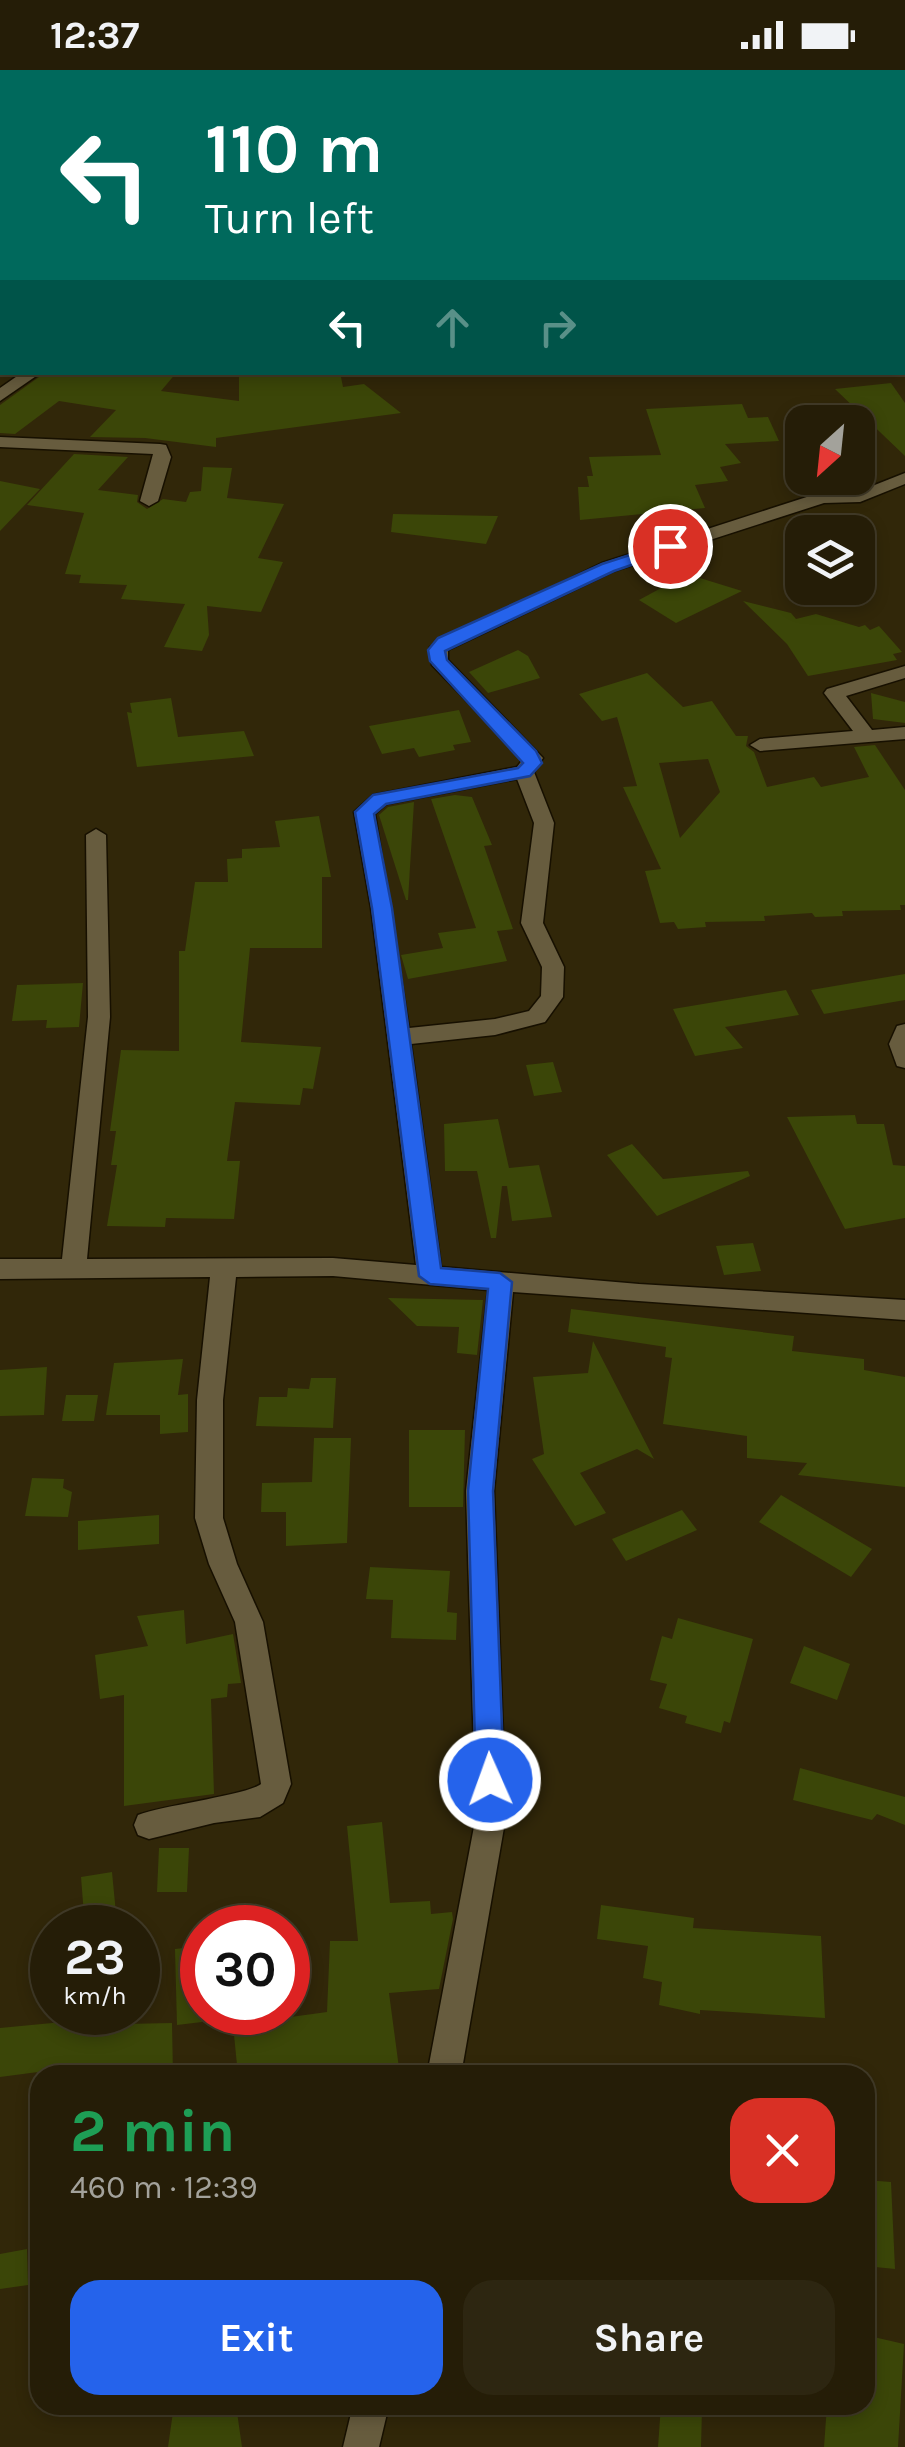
<!DOCTYPE html>
<meta charset="utf-8">
<style>
:root{--surface:#251d07;--page:#2d2611;--text:#f1f3f6;--muted:#a3a29b;--line:#423b28;--accent:#2563eb}
body{margin:0;font-family:Karla,sans-serif;background:var(--page);color:var(--text);height:100vh;display:flex;flex-direction:column;font-size:38px;white-space:nowrap}
*{box-sizing:border-box;margin:0}
p{font-size:32px;color:var(--muted)}
.icon{flex:none;width:55px;height:55px;fill:none;stroke:currentColor;stroke-width:2;stroke-linecap:round;stroke-linejoin:round}
.map{position:relative;flex:1;overflow:hidden}
.details{position:absolute;left:30px;top:1995px;width:845px;height:350px;display:flex;flex-direction:column;background:var(--surface);border-radius:30px;box-shadow:0 5px 15px #0003,0 0 0 2px var(--line)}
.details>*{flex:none}
.top-card{position:absolute;left:0px;top:0px;width:905px;height:305px;box-shadow:0 5px 15px #0003,0 0 0 2px var(--line);background:#00695c;color:#fff;overflow:hidden}
.needle{width:65px;rotate:207deg}
.buttons{position:absolute;left:785px;top:335px;display:grid;gap:20px}
.buttons a{display:grid;place-items:center;width:90px;height:90px;border-radius:20px;background:var(--surface);box-shadow:0 5px 15px #0003,0 0 0 2px var(--line);font-size:50px}
.speed{position:absolute;left:30px;top:1835px;display:flex;gap:20px;font-size:50px;font-weight:700;text-align:center}
.speed>*{display:grid;place-content:center;width:130px;height:130px;border-radius:50%;background:var(--surface);box-shadow:0 5px 15px #0003,0 0 0 2px var(--line);line-height:1}
.speed small{font-size:25px;font-weight:400}
.speed .limit{border:15px solid #d22;background:#fff;color:#111}
.pin{position:absolute;display:grid;place-items:center;width:85px;height:85px;color:#fff;margin:-42px;border:5px solid #fff;border-radius:50%;box-shadow:0 2px 10px #0007}
.me{position:absolute;width:110px;margin:-55px;rotate:358deg;stroke-linejoin:round;filter:drop-shadow(0 0 8px #0008)}
.turn{display:flex;align-items:center;gap:35px;height:210px;padding:0 40px;font-size:45px}
.turn .icon{width:130px;height:130px;stroke-width:2.5}
.turn b{display:block;font-size:70px;line-height:85px}
.lanes{display:flex;align-items:center;height:95px;padding:0 40px;background:#0003;justify-content:center;gap:50px;direction:ltr}
.lanes .off{opacity:.35}
.round{display:grid;place-items:center;flex:none;width:105px;height:105px;border-radius:30px;background:var(--page)}
.headline{display:flex;align-items:center;justify-content:space-between;height:170px;padding:0 40px}
h1{font-size:60px;font-weight:700;line-height:75px;color:#1e9e55}
.action{display:flex;gap:20px;margin-top:auto;padding:20px 40px}
.action a{flex:1;height:115px;border-radius:30px;background:var(--accent);color:#fff;font-size:40px;font-weight:700;line-height:115px;text-align:center}
.action a+a{background:var(--page);color:var(--text)}
.status{display:flex;justify-content:space-between;align-items:center;height:70px;padding:0 50px;background:var(--surface);direction:ltr}
.status svg{height:28px;fill:currentColor}
.map>svg:first-child{display:block}
</style>
<div class="status"><b>12:37</b><svg viewBox="0 0 49 12"><path d="M0 12V9h3v3zM5 12V6h3v6zM10 12V3h3v9zM15 12V0h3v12zM26 1h20v11H26zM47 4h2v5h-2z"/></svg></div>
<div class="map">
<svg width="905" height="2377" viewBox="0 0 905 2377">
<rect width="100%" height="100%" fill="#312709"/>
<g fill="#3b4608" fill-rule="evenodd">
<polygon points="46,302 177,302 161,321 239,331 239,302 340,302 343,317 364,314 401,343 216,368 216,377 145,368 90,367 116,340 59,331 15,364 0,363 0,335"/>
<polygon points="891,313 905,333 905,386 835,319"/>
<polygon points="742,334 748,348 768,347 779,371 725,374 741,393 720,397 728,411 695,415 705,438 580,450 578,417 589,417 587,406 593,406 589,387 661,385 646,339"/>
<polygon points="74,384 128,387 98,420 138,425 137,432 147,439 163,429 186,432 190,422 201,421 203,397 232,398 227,428 284,434 258,488 283,492 261,542 207,536 209,565 202,581 164,577 185,534 121,529 127,515 79,513 81,505 65,504 84,443 27,435"/>
<polygon points="0,411 40,419 0,461"/>
<polygon points="393,444 498,446 486,474 391,462"/>
<polygon points="687,504 742,521 676,553 639,530"/>
<polygon points="743,531 791,543 796,549 816,544 859,557 865,555 870,560 879,556 902,582 893,584 897,590 808,606 787,574"/>
<polygon points="518,580 528,586 540,608 488,623 469,602"/>
<path d="M647,603L683,637L712,631L736,666H748L746,676L754,682L767,717L814,707L821,717L869,707L854,677L875,675L905,720V835H900L901,840L842,841L843,846L815,847L812,843L764,846L765,851L705,852L706,857L678,859L674,852L660,853L645,801L661,799L623,717L637,716L617,647L602,651L579,624ZM708,689L720,722L680,768L659,693Z"/>
<polygon points="871,623 905,632 905,653 873,649"/>
<polygon points="171,628 178,667 244,661 254,686 137,697 127,642 132,643 130,633"/>
<polygon points="459,640 471,672 453,675 455,680 419,687 414,678 382,684 369,656"/>
<polygon points="455,725 472,727 492,775 484,776 513,859 497,861 507,891 408,909 401,885 443,878 438,863 476,858 431,729"/>
<polygon points="414,732 408,830 406,830 379,745 388,737"/>
<polygon points="319,746 331,807 322,807 322,878 250,878 241,972 321,977 313,1019 303,1018 300,1035 235,1032 227,1091 240,1091 234,1149 166,1148 165,1157 107,1156 117,1095 111,1095 116,1061 110,1061 121,980 179,981 179,881 185,881 195,812 228,812 227,789 242,788 242,779 280,777 275,751"/>
<polygon points="905,904 905,930 824,944 811,920"/>
<polygon points="83,913 79,957 46,958 47,950 12,951 17,915"/>
<polygon points="786,920 799,945 725,957 743,978 695,986 673,939"/>
<polygon points="553,992 562,1022 534,1026 526,995"/>
<polygon points="855,1045 857,1054 884,1054 893,1095 905,1096 905,1148 845,1159 787,1047"/>
<polygon points="498,1049 509,1098 539,1095 552,1147 512,1151 507,1116 502,1116 496,1168 491,1168 477,1101 445,1101 444,1054"/>
<polygon points="632,1074 663,1109 748,1101 750,1106 657,1146 607,1085"/>
<polygon points="753,1173 761,1201 724,1205 716,1176"/>
<polygon points="388,1228 483,1230 477,1285 457,1283 459,1257 417,1256"/>
<polygon points="571,1239 794,1266 792,1281 864,1289 864,1300 905,1307 905,1417 798,1405 807,1393 747,1388 747,1366 663,1354 672,1288 665,1287 666,1277 568,1262"/>
<polygon points="593,1271 654,1389 637,1379 580,1403 606,1443 575,1456 532,1389 544,1384 533,1307 588,1303"/>
<polygon points="183,1289 178,1325 188,1324 188,1362 160,1364 160,1345 106,1345 114,1293"/>
<polygon points="47,1297 44,1345 0,1346 0,1300"/>
<polygon points="311,1308 336,1308 333,1358 256,1356 259,1327 287,1327 288,1318 309,1319"/>
<polygon points="66,1325 98,1325 94,1351 62,1351"/>
<polygon points="409,1360 465,1360 463,1437 409,1437"/>
<polygon points="314,1368 351,1368 347,1473 286,1476 286,1442 261,1442 262,1413 312,1412"/>
<polygon points="32,1408 64,1409 63,1418 72,1422 68,1447 25,1446"/>
<polygon points="781,1425 872,1479 851,1507 759,1452"/>
<polygon points="682,1440 697,1460 626,1491 612,1469"/>
<polygon points="159,1445 159,1474 78,1480 78,1451"/>
<polygon points="370,1497 450,1501 447,1542 457,1543 456,1570 391,1568 393,1530 366,1529"/>
<polygon points="184,1540 186,1574 233,1564 241,1613 228,1614 227,1627 211,1629 214,1724 124,1736 124,1625 100,1629 95,1585 148,1576 137,1546"/>
<polygon points="678,1548 753,1569 730,1653 724,1651 721,1663 685,1653 687,1646 659,1638 667,1614 650,1610 662,1566 672,1569"/>
<polygon points="804,1576 850,1594 837,1630 790,1613"/>
<polygon points="800,1698 905,1727 905,1755 877,1744 872,1750 793,1730"/>
<polygon points="382,1752 390,1833 430,1831 431,1844 452,1842 453,1849 439,1919 389,1923 399,1998 354,2005 238,2005 233,1955 327,1942 330,1871 358,1871 347,1756"/>
<polygon points="159,1778 189,1778 187,1822 157,1822"/>
<polygon points="112,1802 117,1854 85,1858 81,1807"/>
<polygon points="601,1835 694,1848 693,1858 821,1866 825,1948 700,1940 700,1944 659,1935 662,1912 643,1908 648,1876 597,1869"/>
<polygon points="202,1876 202,1952 177,1955 175,1879"/>
<polygon points="125,1946 125,1954 172,1953 173,2005 61,2005 61,1999 0,2007 0,1958"/>
<polygon points="865,2110 891,2112 895,2199 865,2196"/>
<polygon points="27,2179 28,2215 0,2219 0,2184"/>
<polygon points="865,2265 904,2274 898,2377 824,2377 827,2335 865,2335"/>
<polygon points="174,2335 236,2335 242,2377 168,2377"/>
<polygon points="661,2335 702,2339 701,2377 658,2377"/>
</g>
<g fill="none" stroke-linecap="round" stroke-linejoin="round">
<g stroke="#171000" stroke-width="3">
<g id="minor">
<polygon points="548,0 562,0 564,2 550,2"/>
<polygon points="763,0 777,0 777,2 764,2"/>
<rect x="902" y="61" width="3" height="8"/>
<polygon points="905,204 905,214 902,214 902,205"/>
<polygon points="0,216 2,217 2,226 0,226"/>
<polygon points="23,302 42,302 0,331 0,318"/>
<polygon points="0,367 160,374 166,375 171,387 158,431 149,436 140,431 153,384 0,377"/>
<path d="M905,403V414L860,432L824,433L614,501L448,580V590L543,688L534,702L554,753L543,853L564,897L563,927L545,952L495,965L411,974L441,1197L639,1214L905,1230V1250L513,1222L494,1421L506,1746L461,2005H427L476,1746L466,1421L488,1220L333,1206L236,1207L223,1330V1448L237,1494L263,1552L291,1714L283,1733L260,1747L214,1753L149,1769L138,1765L134,1755L138,1745C164,1735 247,1725 261,1714L235,1552L209,1494L195,1448L197,1330L210,1207L0,1209V1189H62L88,947L86,765L96,759L106,765L110,947L87,1189L333,1188L416,1195L371,838L354,742L373,725L517,697L523,689L432,595L430,577L602,493L816,424L857,422ZM517,709L534,753L521,853L542,897L541,926L529,941L495,949L409,958L375,744L386,734Z"/>
<polygon points="905,596 905,608 846,626 872,660 905,657 905,669 760,681 750,675 760,669 853,661 824,623 827,619"/>
<polygon points="905,954 905,998 897,996 889,974 897,956"/>
<polygon points="353,2335 389,2335 379,2377 343,2377"/>
</g>
</g>
<use href="#minor" fill="#675c3e" fill-rule="evenodd"/>
</g>
<polygon fill="#2563eb" stroke="#184099" stroke-width="2.5" points="670,472 675,473 675,480 614,501 445,581 447,590 536,681 542,693 530,706 386,734 374,744 392,838 441,1198 500,1203 512,1212 493,1421 504,1710 500,1718 490,1722 480,1718 476,1710 468,1421 488,1219 430,1214 419,1206 372,838 355,742 373,725 518,698 523,693 430,591 428,580 438,568 602,494"/>
</svg>
<div class="buttons">
<a><svg class="needle" viewBox="-14 -14 28 28"><path d="M0-13l5 13h-10z" fill="#e53935"/><path d="M0 13l5-13h-10z" fill="#a3a29b"/></svg></a>
<a><svg class="icon" aria-label="layers" viewBox="0 0 24 24"><path d="M12 4l9 5-9 5-9-5zM3 14l9 5 9-5"/></svg></a>
</div>
<div class="speed"><div>23<small>km/h</small></div><div class="limit">30</div></div>
<div class="pin" style="left:670px;top:476px;background:#d93025"><svg class="icon" aria-label="arrive" viewBox="0 0 24 24"><path d="M6 21V4h12l-3 4 3 4H6"/></svg></div>
<svg class="me" style="left:490px;top:1710px" viewBox="-20 -20 40 40"><circle r="17" fill="#2563eb" stroke="#fff" stroke-width="3"/><path d="M0-11L8 9 0 5-8 9z" fill="#fff"/></svg>
<div class="top-card">
<div class="turn"><svg class="icon" aria-label="left" viewBox="0 0 24 24"><path d="M17 20v-9H6M10 6l-5 5 5 5"/></svg><div><b>110 m</b>Turn left</div></div>
<div class="lanes"><svg class="icon" aria-label="left" viewBox="0 0 24 24"><path d="M17 20v-9H6M10 6l-5 5 5 5"/></svg><svg class="icon off" aria-label="ahead" viewBox="0 0 24 24"><path d="M12 20V5M6 11l6-6 6 6"/></svg><svg class="icon off" aria-label="right" viewBox="0 0 24 24"><path d="M7 20v-9h11M14 6l5 5-5 5"/></svg></div>
</div>
<section class="details">
<div class="headline"><div><h1>2 min</h1><p>460 m · 12:39</p></div><a class="round" style="background:#d93025;color:#fff"><svg class="icon" aria-label="close" viewBox="0 0 24 24"><path d="M6 6l12 12M18 6L6 18"/></svg></a></div>
<div class="action"><a>Exit</a><a>Share</a></div>
</section>
</div>
